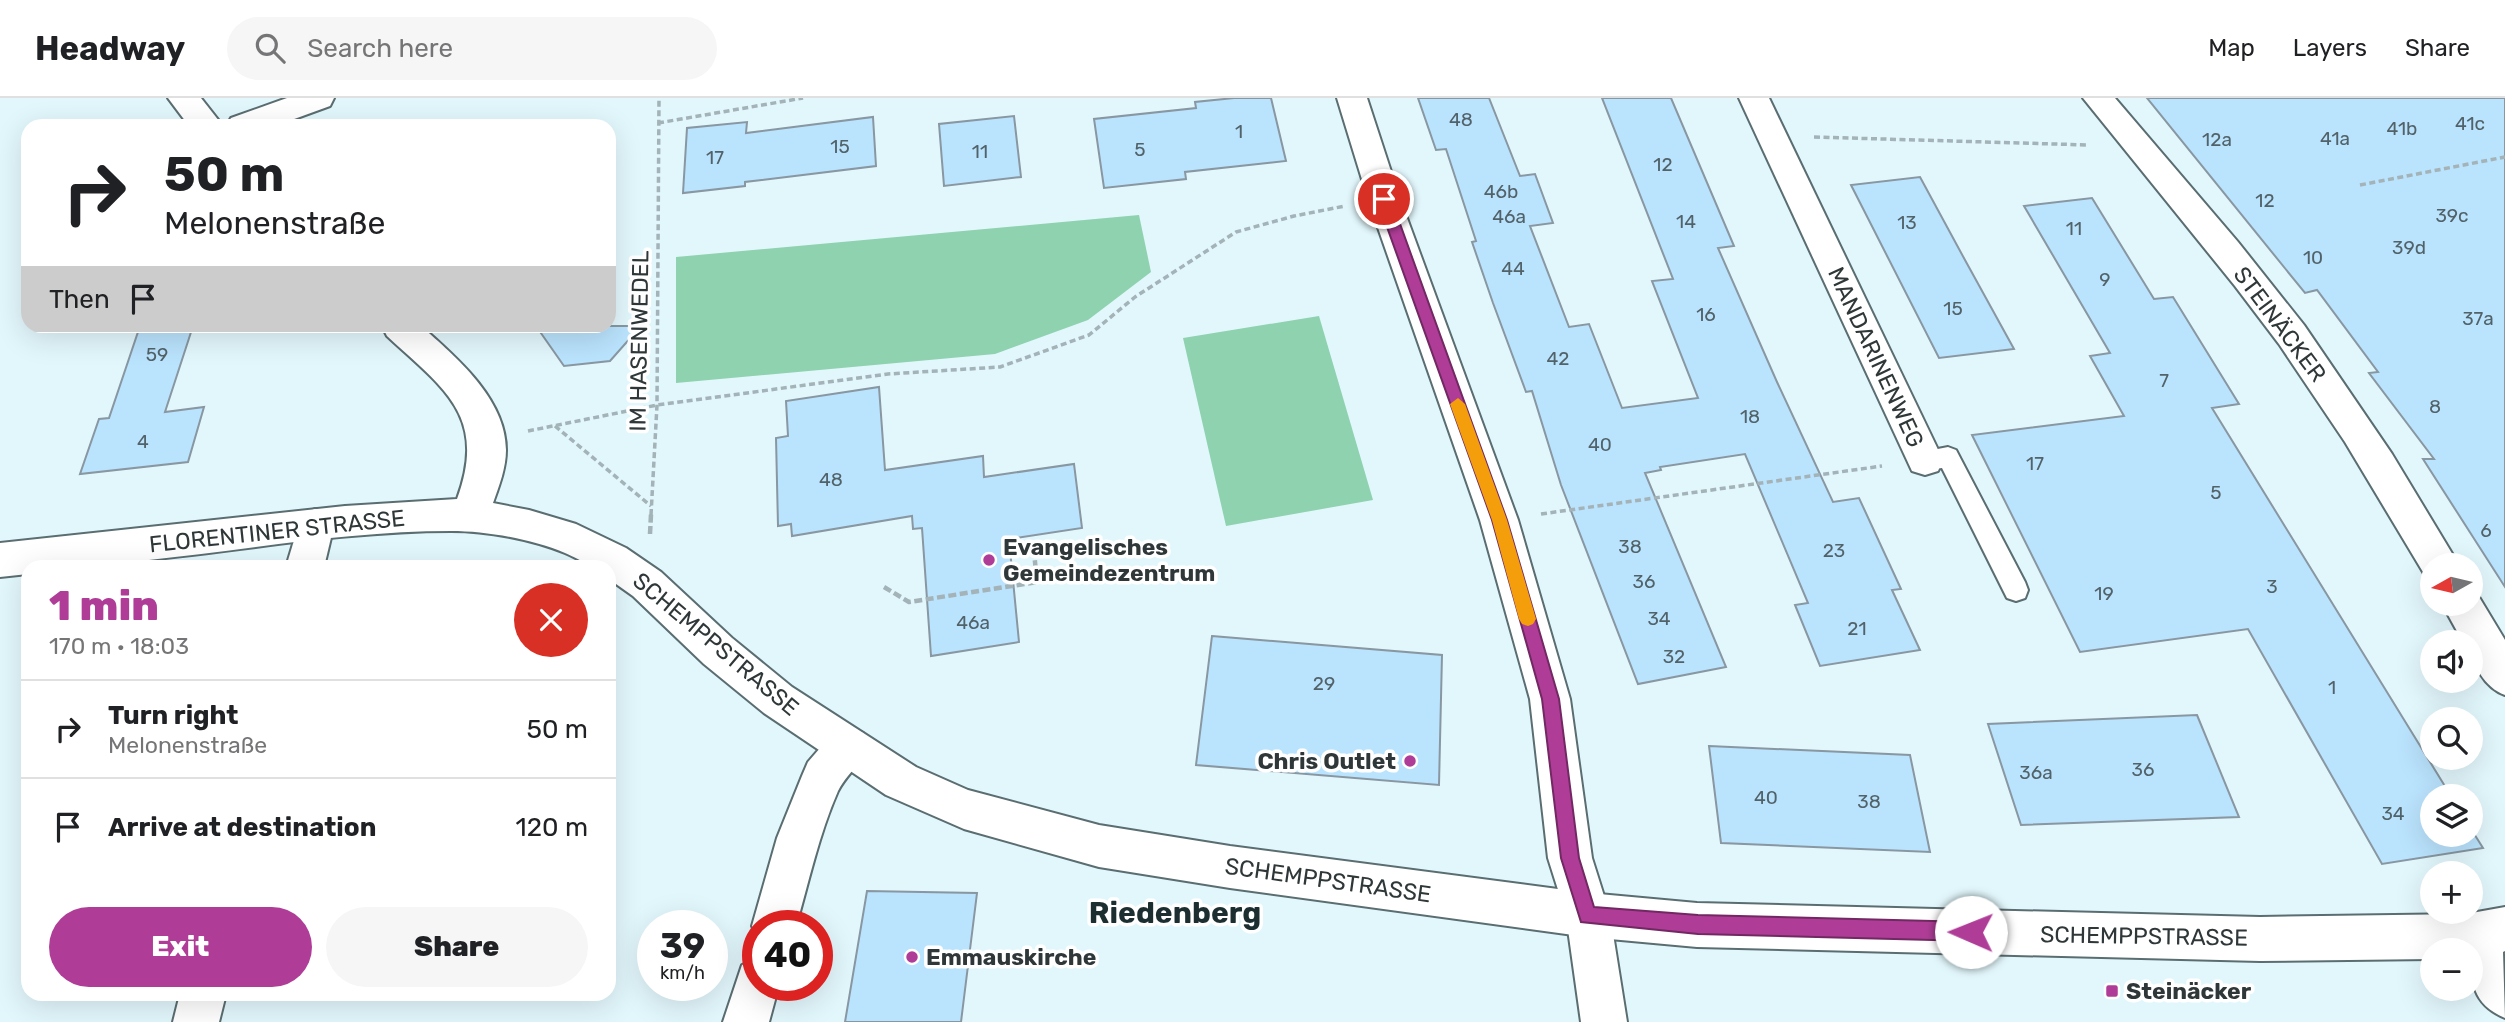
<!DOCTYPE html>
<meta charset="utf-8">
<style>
:root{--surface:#fff;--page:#f6f6f6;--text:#202124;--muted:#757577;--line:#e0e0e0;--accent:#af3d97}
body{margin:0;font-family:Rubik,sans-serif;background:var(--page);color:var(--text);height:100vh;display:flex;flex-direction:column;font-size:26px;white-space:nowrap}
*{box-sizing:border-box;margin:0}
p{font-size:23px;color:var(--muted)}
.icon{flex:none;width:38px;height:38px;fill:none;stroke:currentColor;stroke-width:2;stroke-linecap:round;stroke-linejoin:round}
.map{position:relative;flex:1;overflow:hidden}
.details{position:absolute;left:21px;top:462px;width:595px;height:441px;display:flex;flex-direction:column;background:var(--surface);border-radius:21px;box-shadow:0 7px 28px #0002}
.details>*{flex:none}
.top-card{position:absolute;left:21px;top:21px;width:595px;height:214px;border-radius:21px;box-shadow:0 7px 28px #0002;background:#fff;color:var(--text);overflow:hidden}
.needle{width:46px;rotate:262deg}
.tools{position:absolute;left:2420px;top:455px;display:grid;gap:14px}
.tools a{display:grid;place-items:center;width:63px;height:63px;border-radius:50%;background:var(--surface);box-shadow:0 7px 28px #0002;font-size:35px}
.speed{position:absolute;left:637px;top:812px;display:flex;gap:14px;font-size:35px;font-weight:700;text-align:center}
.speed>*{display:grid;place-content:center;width:91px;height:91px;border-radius:50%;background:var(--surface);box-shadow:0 7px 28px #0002;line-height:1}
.speed small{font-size:18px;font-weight:400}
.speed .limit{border:10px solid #d22;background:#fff;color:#111}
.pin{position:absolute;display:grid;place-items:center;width:60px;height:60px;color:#fff;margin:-30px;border:4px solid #fff;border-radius:50%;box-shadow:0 2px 7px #0007}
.me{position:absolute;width:77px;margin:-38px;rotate:271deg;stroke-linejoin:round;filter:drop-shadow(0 0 5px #0008)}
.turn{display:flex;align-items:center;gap:24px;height:147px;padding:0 28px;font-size:32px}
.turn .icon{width:91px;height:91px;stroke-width:2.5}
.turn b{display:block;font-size:49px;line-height:60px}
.then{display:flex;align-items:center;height:66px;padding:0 28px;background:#0003;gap:14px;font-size:26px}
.round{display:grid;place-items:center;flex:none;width:74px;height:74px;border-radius:37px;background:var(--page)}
.summary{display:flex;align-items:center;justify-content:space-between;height:119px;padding:0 28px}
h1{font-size:42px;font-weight:800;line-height:52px;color:var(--accent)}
.action{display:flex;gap:14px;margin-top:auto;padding:14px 28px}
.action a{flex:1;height:80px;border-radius:42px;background:var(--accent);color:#fff;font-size:28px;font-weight:800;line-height:80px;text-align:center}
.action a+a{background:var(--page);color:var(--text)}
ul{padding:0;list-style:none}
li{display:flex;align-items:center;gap:21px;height:98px;padding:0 28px;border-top:2px solid var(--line)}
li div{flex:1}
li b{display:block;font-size:26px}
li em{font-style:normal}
header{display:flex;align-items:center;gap:42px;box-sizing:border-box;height:98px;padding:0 35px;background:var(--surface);border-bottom:2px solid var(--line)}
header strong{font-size:33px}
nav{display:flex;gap:38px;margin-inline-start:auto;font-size:24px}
.search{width:490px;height:63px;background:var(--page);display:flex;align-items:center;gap:18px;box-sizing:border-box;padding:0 24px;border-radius:38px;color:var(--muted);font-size:26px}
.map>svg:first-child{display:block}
</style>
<header>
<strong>Headway</strong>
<div class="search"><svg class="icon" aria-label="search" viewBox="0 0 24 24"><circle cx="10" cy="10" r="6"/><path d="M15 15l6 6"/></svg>Search here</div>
<nav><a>Map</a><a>Layers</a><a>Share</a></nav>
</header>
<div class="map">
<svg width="2505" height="924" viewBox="0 0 2505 924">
<rect width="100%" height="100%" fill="#e2f7fc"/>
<g fill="#8ed2af">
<polygon points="1139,117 1151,174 1088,222 995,256 676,285 676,159"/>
<polygon points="1319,218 1373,402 1226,428 1183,240"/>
</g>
<g fill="#bae3fd" stroke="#8897a1" stroke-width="2">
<polygon points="1234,0 1271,0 1286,63 1185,74 1186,81 1104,90 1094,21 1196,10 1195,4"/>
<polygon points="1418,0 1489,0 1520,78 1535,76 1553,125 1530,128 1569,229 1589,226 1622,310 1698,300 1652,183 1673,181 1602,0 1671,0 1734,148 1718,150 1777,284 1833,404 1859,400 1901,491 1892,492 1920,552 1820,568 1795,507 1808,505 1745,356 1660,369 1661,372 1645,375 1726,569 1638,586 1561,387 1532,293 1526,294 1493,205 1472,144 1476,143 1446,51 1436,52"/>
<polygon points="2147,0 2505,0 2505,489 2423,361 2434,361 2369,275 2378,274 2317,192 2305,195"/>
<polygon points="1014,18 1021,79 944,88 939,26"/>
<polygon points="873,19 876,68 745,84 745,88 683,95 687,30 747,24 746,35"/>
<polygon points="1920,79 1965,162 2014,251 1939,260 1851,87"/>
<polygon points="2092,100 2154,201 2173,199 2239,306 2212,310 2451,698 2432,698 2432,737 2471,737 2471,731 2483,750 2382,766 2248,531 2080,554 1972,337 2124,318 2090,258 2110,255 2024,108"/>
<polygon points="172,228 193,228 165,314 204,309 188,364 80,376 99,321 109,320 139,231"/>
<polygon points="536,228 641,228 610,263 564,268"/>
<polygon points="879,289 885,372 983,358 984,379 1074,366 1082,430 1009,441 1019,544 931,558 922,430 913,431 912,418 792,438 791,426 778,428 776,340 788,338 786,303"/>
<polygon points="1212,538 1442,557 1439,687 1196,667"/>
<polygon points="2197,617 2239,719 2021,727 1988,626"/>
<polygon points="1709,648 1910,657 1930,754 1721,745"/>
<polygon points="867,793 977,795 961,924 845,924"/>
</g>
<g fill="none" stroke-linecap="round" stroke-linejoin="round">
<g stroke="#5a6d71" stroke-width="4">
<polygon id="service" points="1948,349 1956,352 2025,484 2028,492 2025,500 2016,503 2007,500 1942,370 1925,372 1917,369 1913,362 1917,355"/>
</g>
<g stroke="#5a6d71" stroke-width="4">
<g id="minor">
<polygon points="287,0 334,0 330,8 275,28 226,28 231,20"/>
<polygon points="1337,0 1367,0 1400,101 1518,422 1570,601 1592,760 1610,817 1627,924 1581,924 1566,817 1548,760 1530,601 1480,422 1368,101"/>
<polygon points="1739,0 1769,0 1943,362 1938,373 1925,377 1912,373"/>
<polygon points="2083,0 2115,0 2238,144 2304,227 2392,356 2459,467 2432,467 2432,481 2426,479 2345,344 2279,246 2235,188"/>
<polygon points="315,411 328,416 334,427 324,469 286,469 302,416"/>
<path d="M2471,492L2476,494L2505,542V597C2485,590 2471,566 2471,544H2463L2442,506H2471Z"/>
<path d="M848,630L863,635L869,649C861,666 846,677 838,693C819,736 809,783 796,828H758V842L752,828L777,740L802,678L808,664L833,635Z"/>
<polygon points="758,860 758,887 779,887 769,924 723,924 742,867"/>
<polygon points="180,896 226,896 219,924 173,924"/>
</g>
</g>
<g stroke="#5a6d71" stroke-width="4">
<g id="tertiary">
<polygon points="168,0 201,0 223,28 189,28"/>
<path d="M382,228H421C456,259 506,301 506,352C506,370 499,388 493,405L529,412L576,426L626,450L661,474L732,540L792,589L916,669L968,692L1099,727L1230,748L1588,795L1697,805L2260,819L2466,816L2505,809V853L2503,854L2505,920C2472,906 2471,884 2471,852H2432V861L2260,863L1697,849L1588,839L1230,790L1099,769L964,731L886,697L764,615L704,566L633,498L609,481V469C587,469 584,463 565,455C531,441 487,433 451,433C309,433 170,469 28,469V476L0,479V445L345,408L457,401C488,317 443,290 387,238Z"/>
</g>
</g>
<g stroke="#a3b3b7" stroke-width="3.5" stroke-dasharray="6 3.5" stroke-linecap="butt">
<polyline points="658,25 803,0"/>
<polyline points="1814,39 2089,47"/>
<polyline points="2360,87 2505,59"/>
<polyline points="555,328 651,408"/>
<polyline points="528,333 657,307 888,276 1000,269 1089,237 1135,199 1236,134 1294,118 1345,108"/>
<polyline points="1541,416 1882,368"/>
<polyline points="651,417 657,307 659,0"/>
</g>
<g stroke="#a3b3b7" stroke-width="4.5" stroke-dasharray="8 3.5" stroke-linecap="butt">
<polyline points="650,436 651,416"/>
<polyline points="884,489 909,504 1037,484 1033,444"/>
</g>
<use href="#service" fill="#fff" fill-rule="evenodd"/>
<use href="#minor" fill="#fff" fill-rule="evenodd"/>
<use href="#tertiary" fill="#fff" fill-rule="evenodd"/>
</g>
<polygon fill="#af3d97" stroke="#722862" stroke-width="2" points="1384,96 1391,101 1507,422 1559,601 1579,760 1594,809 1698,817 1971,824 1977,827 1980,834 1977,840 1971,843 1698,836 1581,824 1561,760 1542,601 1492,422 1377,101"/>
<polygon fill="#f59e0b" points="1458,300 1465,306 1507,422 1536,521 1533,526 1528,528 1522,526 1519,521 1492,422 1450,306"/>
<g fill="#af3d97" stroke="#fff" stroke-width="2.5">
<circle cx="989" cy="462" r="7"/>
<circle cx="1410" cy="663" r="7"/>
<circle cx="912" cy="859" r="7"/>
<rect x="2105" y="886" width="14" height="14" rx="3.5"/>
</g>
<g text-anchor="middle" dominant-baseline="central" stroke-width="7" stroke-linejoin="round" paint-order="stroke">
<g font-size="19" fill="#526269">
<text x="1461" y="21">48</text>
<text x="2470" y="25">41c</text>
<text x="2402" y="30">41b</text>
<text x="1239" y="33">1</text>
<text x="2335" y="40">41a</text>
<text x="2217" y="41">12a</text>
<text x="840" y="48">15</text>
<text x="1140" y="51">5</text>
<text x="980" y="53">11</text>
<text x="715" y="59">17</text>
<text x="1663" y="66">12</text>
<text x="1501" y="93">46b</text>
<text x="2265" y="102">12</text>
<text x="2452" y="117">39c</text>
<text x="1509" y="118">46a</text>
<text x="1686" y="123">14</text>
<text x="1907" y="124">13</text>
<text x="2074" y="130">11</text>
<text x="2409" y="149">39d</text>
<text x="2313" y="159">10</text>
<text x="1513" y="170">44</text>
<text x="2105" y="181">9</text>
<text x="1953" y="210">15</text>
<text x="1706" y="216">16</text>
<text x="2478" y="220">37a</text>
<text x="157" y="256">59</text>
<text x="1558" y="260">42</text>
<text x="2164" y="282">7</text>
<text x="2435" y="308">8</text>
<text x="1750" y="318">18</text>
<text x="143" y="343">4</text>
<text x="1600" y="346">40</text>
<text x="2035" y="365">17</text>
<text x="831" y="381">48</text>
<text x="2216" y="394">5</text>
<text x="2486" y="432">6</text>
<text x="1630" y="448">38</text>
<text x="1834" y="452">23</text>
<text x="1644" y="483">36</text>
<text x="2272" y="488">3</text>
<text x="2104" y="495">19</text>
<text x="1659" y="520">34</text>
<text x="973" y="524">46a</text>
<text x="1857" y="530">21</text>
<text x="1674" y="558">32</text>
<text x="1324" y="585">29</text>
<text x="2332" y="589">1</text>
<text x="2143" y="671">36</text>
<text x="2036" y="674">36a</text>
<text x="1766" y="699">40</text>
<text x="1869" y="703">38</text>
<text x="2393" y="715">34</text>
</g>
<g font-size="23" fill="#2f3738" stroke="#fff">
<text transform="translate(2280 226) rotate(53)">STEINÄCKER</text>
<text transform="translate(639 243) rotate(-89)">IM HASENWEDEL</text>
<text transform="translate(1876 259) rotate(65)">MANDARINENWEG</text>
<text transform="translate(277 433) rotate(-6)">FLORENTINER STRASSE</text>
<text transform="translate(716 546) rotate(40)">SCHEMPPSTRASSE</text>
<text transform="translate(1328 782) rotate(8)">SCHEMPPSTRASSE</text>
<text transform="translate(2144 838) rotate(1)">SCHEMPPSTRASSE</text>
</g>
<g font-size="23" font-weight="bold" fill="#2f3738" stroke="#fff" text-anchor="start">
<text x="1003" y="449">Evangelisches<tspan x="1003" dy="26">Gemeindezentrum</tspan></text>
<text x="1396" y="663" text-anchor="end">Chris Outlet</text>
<text x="926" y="859">Emmauskirche</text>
<text x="2126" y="893">Steinäcker</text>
</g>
<g font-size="30" font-weight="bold" fill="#1d2e31" stroke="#fff">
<text x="1175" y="815">Riedenberg</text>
</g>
</g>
</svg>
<div class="tools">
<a><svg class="needle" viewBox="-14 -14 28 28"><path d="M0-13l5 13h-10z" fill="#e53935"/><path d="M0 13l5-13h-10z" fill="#757577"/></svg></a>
<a><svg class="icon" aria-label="sound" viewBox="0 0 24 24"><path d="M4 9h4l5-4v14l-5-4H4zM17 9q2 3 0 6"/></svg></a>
<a><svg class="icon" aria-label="search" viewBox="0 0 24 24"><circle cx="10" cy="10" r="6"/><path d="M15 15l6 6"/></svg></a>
<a><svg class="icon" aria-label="layers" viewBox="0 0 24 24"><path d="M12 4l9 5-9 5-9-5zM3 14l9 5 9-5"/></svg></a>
<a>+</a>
<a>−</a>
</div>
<div class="speed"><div>39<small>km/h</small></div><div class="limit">40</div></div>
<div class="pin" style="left:1384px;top:101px;background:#d93025"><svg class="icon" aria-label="arrive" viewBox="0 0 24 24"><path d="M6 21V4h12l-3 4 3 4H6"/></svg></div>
<svg class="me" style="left:1971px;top:834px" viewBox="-20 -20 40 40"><circle r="19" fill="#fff"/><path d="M0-13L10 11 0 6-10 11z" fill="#af3d97"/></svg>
<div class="top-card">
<div class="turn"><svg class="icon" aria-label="right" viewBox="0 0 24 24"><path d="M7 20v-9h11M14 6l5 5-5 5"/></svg><div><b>50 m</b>Melonenstraße</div></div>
<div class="then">Then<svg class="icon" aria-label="arrive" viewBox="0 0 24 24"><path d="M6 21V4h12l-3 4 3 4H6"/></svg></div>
</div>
<section class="details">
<div class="summary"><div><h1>1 min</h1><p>170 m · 18:03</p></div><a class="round" style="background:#d93025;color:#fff"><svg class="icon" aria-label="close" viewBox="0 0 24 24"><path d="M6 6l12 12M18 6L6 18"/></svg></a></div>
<ul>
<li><svg class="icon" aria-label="right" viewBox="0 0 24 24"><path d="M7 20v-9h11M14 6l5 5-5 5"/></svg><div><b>Turn right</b><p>Melonenstraße</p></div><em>50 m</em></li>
<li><svg class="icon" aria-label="arrive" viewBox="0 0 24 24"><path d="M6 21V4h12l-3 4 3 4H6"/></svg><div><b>Arrive at destination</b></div><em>120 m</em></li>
</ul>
<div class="action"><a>Exit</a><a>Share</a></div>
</section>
</div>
